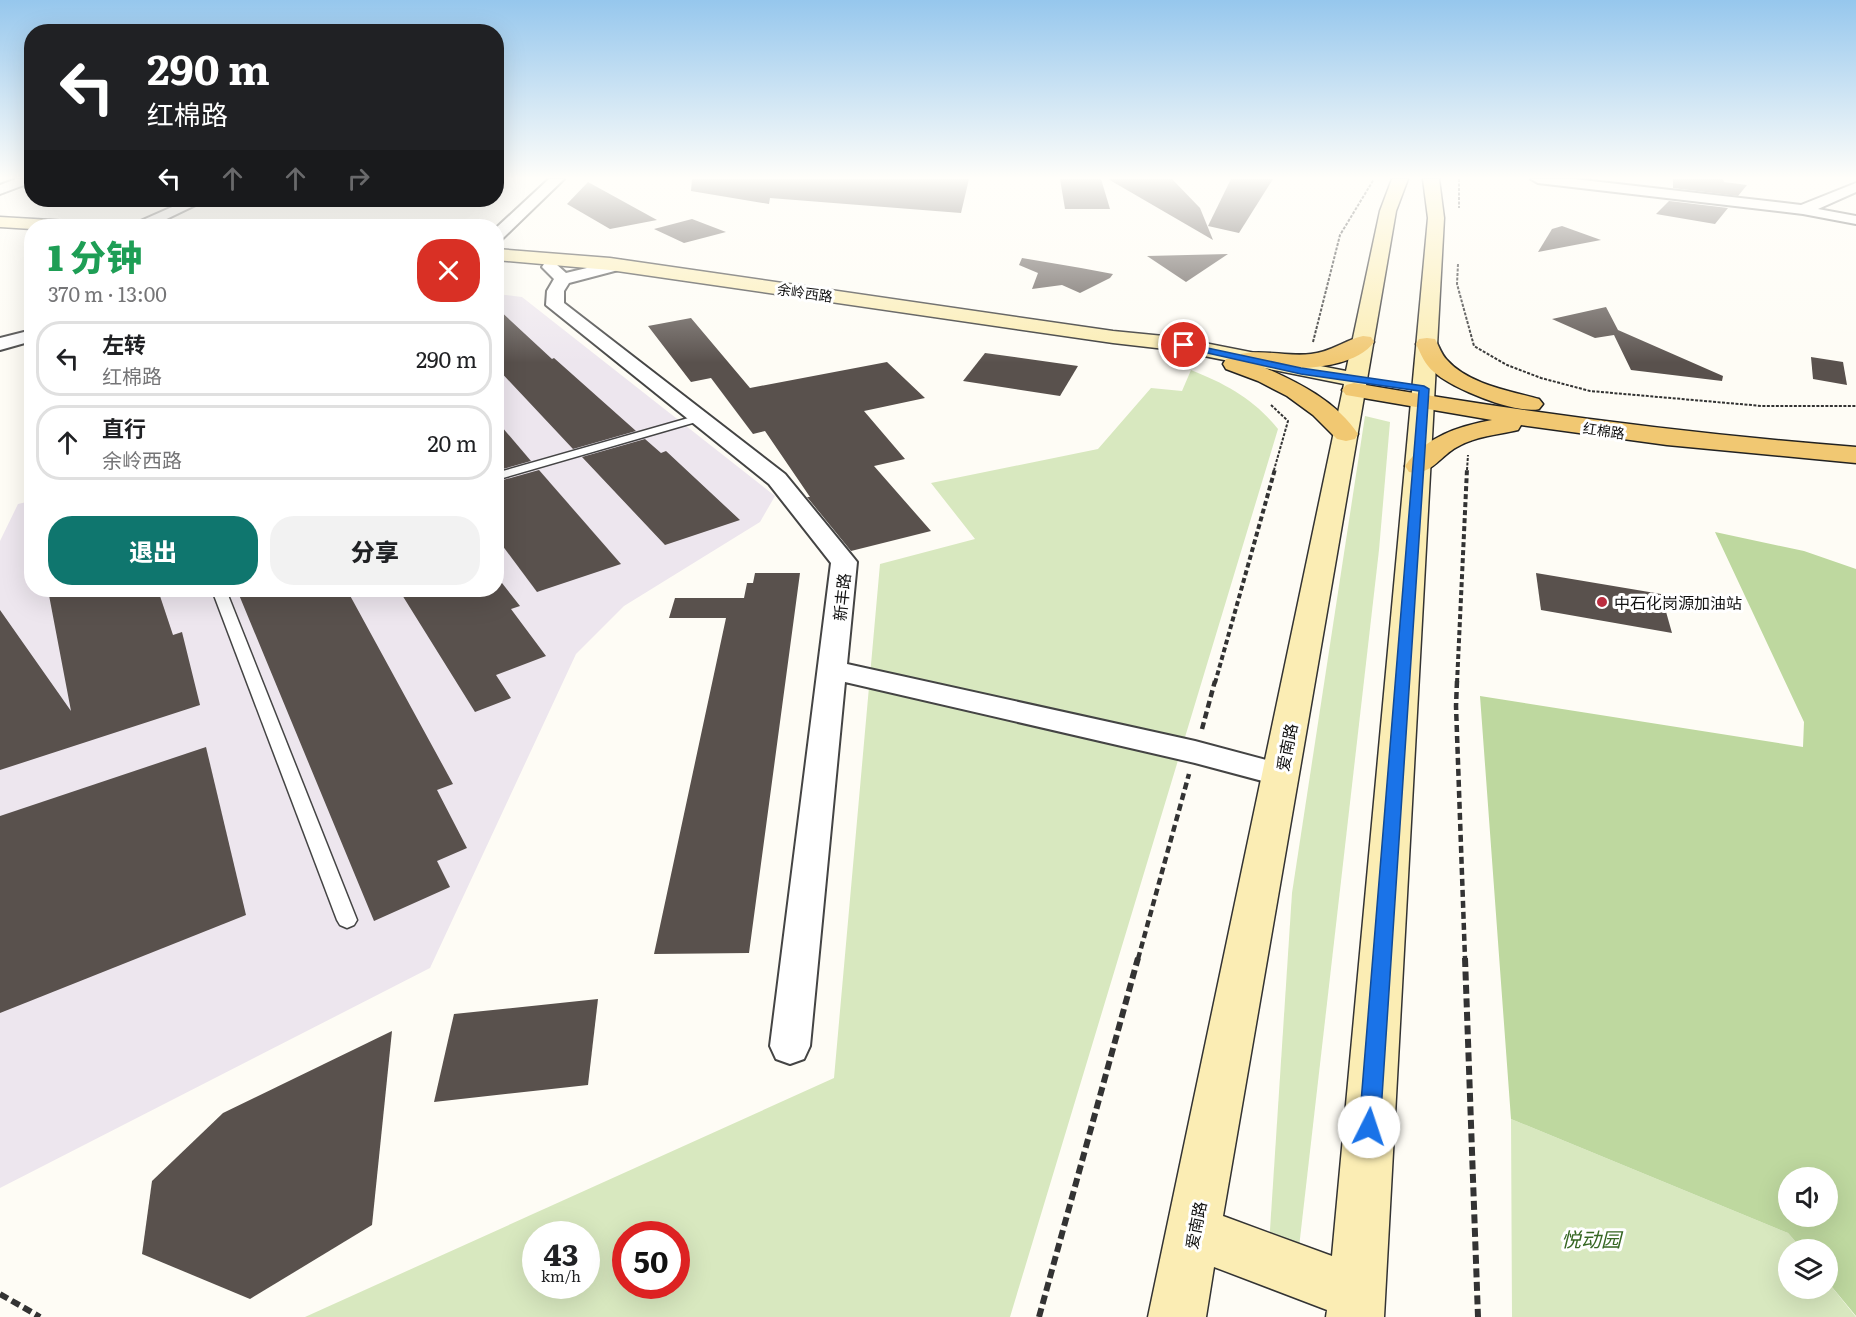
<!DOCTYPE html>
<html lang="zh">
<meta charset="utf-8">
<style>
:root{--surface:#fff;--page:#f2f2f2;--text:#202124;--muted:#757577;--line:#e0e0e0;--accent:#0f766e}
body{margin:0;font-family:Literata,"Noto Sans SC",serif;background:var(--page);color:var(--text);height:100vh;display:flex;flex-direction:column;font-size:22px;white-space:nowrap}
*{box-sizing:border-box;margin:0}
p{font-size:20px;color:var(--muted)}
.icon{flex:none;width:33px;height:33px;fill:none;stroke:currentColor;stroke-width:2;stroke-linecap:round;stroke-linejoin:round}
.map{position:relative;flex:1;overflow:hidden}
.side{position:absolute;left:24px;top:219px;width:480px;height:378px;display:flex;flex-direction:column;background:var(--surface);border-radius:24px;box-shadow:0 6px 24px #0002}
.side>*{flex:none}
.top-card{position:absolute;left:24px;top:24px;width:480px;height:183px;border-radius:24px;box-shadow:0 6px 24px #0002;background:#202124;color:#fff;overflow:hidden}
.tools{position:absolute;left:1778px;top:1167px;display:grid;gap:12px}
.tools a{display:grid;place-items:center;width:60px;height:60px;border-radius:50%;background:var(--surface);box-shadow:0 6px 24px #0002;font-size:30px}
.speed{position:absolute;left:522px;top:1221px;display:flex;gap:12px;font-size:30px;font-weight:700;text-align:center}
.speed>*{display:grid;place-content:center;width:78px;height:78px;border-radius:50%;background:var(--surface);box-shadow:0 6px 24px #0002;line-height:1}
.speed small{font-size:15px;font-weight:400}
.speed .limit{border:9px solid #d22;background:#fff;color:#111}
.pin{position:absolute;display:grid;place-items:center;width:51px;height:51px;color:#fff;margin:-26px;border:3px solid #fff;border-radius:50%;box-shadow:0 2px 6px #0007}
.me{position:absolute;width:66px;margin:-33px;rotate:4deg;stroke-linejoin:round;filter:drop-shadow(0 0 4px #0008)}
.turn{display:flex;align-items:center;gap:21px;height:126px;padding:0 24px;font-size:27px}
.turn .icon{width:78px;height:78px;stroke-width:2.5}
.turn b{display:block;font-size:42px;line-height:51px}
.lanes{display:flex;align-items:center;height:57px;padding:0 24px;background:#0003;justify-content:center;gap:30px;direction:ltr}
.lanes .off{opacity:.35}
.round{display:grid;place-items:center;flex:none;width:63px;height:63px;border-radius:24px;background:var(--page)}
.head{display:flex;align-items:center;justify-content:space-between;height:102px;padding:0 24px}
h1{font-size:36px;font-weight:800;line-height:45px;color:#1e9e55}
.button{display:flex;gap:12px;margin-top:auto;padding:12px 24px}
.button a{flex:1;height:69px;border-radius:24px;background:var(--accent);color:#fff;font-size:24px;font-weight:800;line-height:69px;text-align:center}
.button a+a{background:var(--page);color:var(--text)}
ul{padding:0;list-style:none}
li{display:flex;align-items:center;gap:18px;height:75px;margin:0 12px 9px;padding:0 12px;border:3px solid var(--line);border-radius:24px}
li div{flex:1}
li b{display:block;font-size:22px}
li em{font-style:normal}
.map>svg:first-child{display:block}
</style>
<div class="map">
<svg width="1856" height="1317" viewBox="0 0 1856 1317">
<rect width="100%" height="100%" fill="#fefcf5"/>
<polygon fill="#ede6ee" points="497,294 522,297 775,496 760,522 624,606 576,654 430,968 0,1188 0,541 18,504 31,501 32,590 496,590"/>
<g fill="#d8e8bf" fill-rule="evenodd">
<path d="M1191,370C1226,384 1254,399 1278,429L1010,1317H305L834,1078L880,564L975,539L931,483L1098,449L1151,388L1182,391ZM536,1234H586V1286H536ZM626,1234H676V1286H626Z"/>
<polygon points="1365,416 1390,422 1379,550 1298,1256 1269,1245 1292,893"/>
<polygon points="1511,1119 1788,1233 1802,1249 1788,1250 1788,1288 1827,1288 1827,1281 1856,1317 1512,1317"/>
</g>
<path fill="#bed89f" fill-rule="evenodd" d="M1715,532L1804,551L1856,569V1316L1827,1281V1250L1802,1249L1788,1233L1511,1119L1480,696L1803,747L1804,722ZM1788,1178H1827V1216H1788Z"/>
<g fill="#59514d">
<polygon points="692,179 969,179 961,213 770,198 769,204 691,191"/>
<polygon points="1060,179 1101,179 1110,209 1065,209"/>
<polygon points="1108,179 1172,179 1200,208 1213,240"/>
<polygon points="1231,179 1273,179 1239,233 1208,226"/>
<polygon points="1673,179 1723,179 1724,182 1747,185 1738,196 1673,188"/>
<polygon points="588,182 657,220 610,229 567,204"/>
<polygon points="1669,201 1728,208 1715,224 1656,214"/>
<polygon points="692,219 726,232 684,243 654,229"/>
<polygon points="1562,226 1601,240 1538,252 1552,229"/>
<polygon points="1228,254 1186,282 1147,256"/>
<polygon points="1022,258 1081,268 1113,274 1110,278 1080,293 1062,285 1032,289 1038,273 1019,265"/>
<polygon points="496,307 552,359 554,358 636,431 573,449 496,367"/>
<polygon points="1606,307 1618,330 1723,376 1722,381 1631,370 1614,335 1595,338 1552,319"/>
<polygon points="691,318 750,388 887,362 925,398 864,411 905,459 874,466 931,531 851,551 807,497 810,497 765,431 753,434 711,378 691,382 648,326"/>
<polygon points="985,353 1078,366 1060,396 963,381"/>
<polygon points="1811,357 1843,362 1847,385 1813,379"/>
<polygon points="496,420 531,461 496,471"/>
<polygon points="645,439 661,453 666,451 740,520 665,545 582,457"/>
<polygon points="539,470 621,564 537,592 496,537 496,482"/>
<polygon points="755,573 800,573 749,953 654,954 726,618 669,618 675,598 744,598 747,583 753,583"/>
<polygon points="1536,573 1661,594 1672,633 1541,610"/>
<polygon points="502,583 520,606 511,609 546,656 496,675 511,698 475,712 399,590 496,590 496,585"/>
<polygon points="48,590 158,590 173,635 182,632 200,705 0,770 0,610 71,711"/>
<polygon points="237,590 347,590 453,784 437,790 467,848 437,861 450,887 374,921"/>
<polygon points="206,747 246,915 0,1013 0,816"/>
<polygon points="598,999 588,1085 434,1102 454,1014"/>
<polygon points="392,1031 372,1225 250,1299 142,1254 152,1181 223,1113"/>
</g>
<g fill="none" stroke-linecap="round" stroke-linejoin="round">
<g stroke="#444" stroke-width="3">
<g id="lane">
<polygon points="699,415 703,416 703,420 496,480 496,473"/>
<polygon points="212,590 226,590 357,920 354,925 347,928 340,925 337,920"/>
</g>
</g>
<g stroke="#444" stroke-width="4">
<g id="street">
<polygon points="16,179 32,179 32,182 0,194 0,185"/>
<polygon points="549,179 564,179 501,240 496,241 496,228"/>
<polygon points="1531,179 1574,179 1801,205 1856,183 1856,192 1818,209 1856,216 1856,224 1803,214 1538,183"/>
<polygon points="188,200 206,200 152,226 134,226 136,223"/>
<polygon points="620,260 628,265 626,268 569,283 564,291 564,303 785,474 853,557 857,562 847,664 1195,741 1281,764 1292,767 1297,775 1292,783 1281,786 1195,763 845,682 810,1046 804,1059 790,1064 776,1059 770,1046 831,563 769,484 546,305 547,291 554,279 542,267 544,264 556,264 566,273"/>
<polygon points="32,330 32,341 0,350 0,338"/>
</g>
</g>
<g stroke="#333" stroke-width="3">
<g id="secondary">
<polygon points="1392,179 1408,179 1396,211 1223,1216 1332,1256 1428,218 1423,179 1439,179 1444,218 1384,1317 1326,1317 1327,1310 1214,1267 1206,1317 1148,1317 1344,384 1174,350 1113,343 610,270 496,260 496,249 610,258 1113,331 1174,337 1346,371 1380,211"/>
<polygon points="0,217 68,221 74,222 77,226 32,226 32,229 0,227"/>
</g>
</g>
<g stroke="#222" stroke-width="3">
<g id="primary">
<path d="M1363,336L1371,337L1374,342C1354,370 1293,370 1263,367C1298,382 1337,402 1358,434L1355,439L1346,441L1337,439L1313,415L1287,396L1258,381L1226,369L1223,364L1226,359L1238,358L1241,354C1263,349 1288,357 1311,354C1331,352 1345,340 1363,336Z"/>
<path d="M1427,338L1435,339C1439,346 1441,354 1447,360C1468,384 1510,391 1539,399L1543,404L1539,409C1517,415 1451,388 1434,372C1425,365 1421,354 1416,344L1419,339Z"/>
<path d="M1354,383C1521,412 1687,434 1856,447V463L1667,445L1521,425L1518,430C1497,435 1476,436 1457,447C1440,456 1430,477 1409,472L1405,466C1425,437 1459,426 1492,420L1346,395L1342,390L1346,385Z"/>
</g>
</g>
<g stroke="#333" stroke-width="2" stroke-dasharray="3 1.5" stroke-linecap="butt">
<polyline points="1459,179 1459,208"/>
<polyline points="1458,264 1457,284 1474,346 1507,365 1541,378 1590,391 1762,406 1856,406"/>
<polyline points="1313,342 1340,235 1374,179"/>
<polyline points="1271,405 1288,421 1274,470"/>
<polyline points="1467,470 1468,455"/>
</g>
<g stroke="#333" stroke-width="4" stroke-dasharray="5 3" stroke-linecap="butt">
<polyline points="1215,683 1275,469"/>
<polyline points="1457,683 1467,469"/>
</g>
<g stroke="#333" stroke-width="4.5" stroke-dasharray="7 4" stroke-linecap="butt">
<polyline points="1457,681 1456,706 1465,959"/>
<polyline points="1202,729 1215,681"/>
<polyline points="1138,959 1189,774"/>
</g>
<g stroke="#333" stroke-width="6" stroke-dasharray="9 4.5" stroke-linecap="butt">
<polyline points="1465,958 1478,1317"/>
<polyline points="0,1294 40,1317"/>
<polyline points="1039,1317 1138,958"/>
</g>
<use href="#lane" fill="#fff" fill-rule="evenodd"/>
<use href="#street" fill="#fff" fill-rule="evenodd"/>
<use href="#secondary" fill="#fbedb4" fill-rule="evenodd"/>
<use href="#primary" fill="#f1c872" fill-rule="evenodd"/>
</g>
<linearGradient id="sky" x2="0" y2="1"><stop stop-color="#96c7ed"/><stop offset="0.49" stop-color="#fffefa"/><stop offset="1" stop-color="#fffefa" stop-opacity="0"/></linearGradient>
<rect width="1856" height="363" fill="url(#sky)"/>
<polygon fill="#1a73e8" stroke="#114b97" stroke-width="1.5" points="1184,343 1301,368 1424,386 1429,389 1380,1127 1377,1134 1369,1137 1362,1134 1359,1127 1419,391 1301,374 1181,347 1180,345"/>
<circle fill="#bb2e40" stroke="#fff" stroke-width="2" cx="1602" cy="602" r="6"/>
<g text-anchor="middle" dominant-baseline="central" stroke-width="6" stroke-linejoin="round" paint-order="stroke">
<g font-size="14" fill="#111" stroke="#fff">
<text transform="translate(805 292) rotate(8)">余岭西路</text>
<text transform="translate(1604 430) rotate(8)">红棉路</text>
</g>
<g font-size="16" fill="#111" stroke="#fff">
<text transform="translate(841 597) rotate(-84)">新丰路</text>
<text transform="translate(1286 747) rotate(-79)">爱南路</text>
<text transform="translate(1195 1225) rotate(-79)">爱南路</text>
</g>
<g font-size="16" fill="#111" stroke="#fff" text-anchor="start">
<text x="1614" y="602">中石化岗源加油站</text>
</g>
<g font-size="20" font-style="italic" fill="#366723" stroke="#fff">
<text x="1591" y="1238">悦动园</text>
</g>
</g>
</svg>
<div class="tools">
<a><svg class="icon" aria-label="sound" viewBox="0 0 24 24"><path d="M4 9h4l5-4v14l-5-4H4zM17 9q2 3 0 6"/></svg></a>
<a><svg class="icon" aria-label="layers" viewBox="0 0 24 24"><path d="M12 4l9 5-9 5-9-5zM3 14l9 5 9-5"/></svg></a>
</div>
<div class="speed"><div>43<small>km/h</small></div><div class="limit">50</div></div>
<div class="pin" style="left:1184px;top:345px;background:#d93025"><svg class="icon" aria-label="arrive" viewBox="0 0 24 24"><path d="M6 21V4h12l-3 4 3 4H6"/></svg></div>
<svg class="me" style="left:1369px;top:1127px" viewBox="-20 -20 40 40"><circle r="19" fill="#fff"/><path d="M0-13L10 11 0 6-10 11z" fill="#1a73e8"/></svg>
<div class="top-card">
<div class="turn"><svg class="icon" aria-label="left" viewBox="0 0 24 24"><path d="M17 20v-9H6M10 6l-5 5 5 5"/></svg><div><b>290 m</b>红棉路</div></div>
<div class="lanes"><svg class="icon" aria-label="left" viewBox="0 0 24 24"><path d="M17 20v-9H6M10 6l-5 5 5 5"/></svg><svg class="icon off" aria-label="ahead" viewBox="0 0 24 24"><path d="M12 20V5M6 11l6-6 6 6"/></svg><svg class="icon off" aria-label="ahead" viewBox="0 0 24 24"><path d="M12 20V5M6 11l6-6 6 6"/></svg><svg class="icon off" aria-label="right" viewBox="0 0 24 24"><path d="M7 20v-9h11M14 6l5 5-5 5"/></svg></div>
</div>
<section class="side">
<div class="head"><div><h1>1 分钟</h1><p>370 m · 13:00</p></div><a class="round" style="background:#d93025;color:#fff"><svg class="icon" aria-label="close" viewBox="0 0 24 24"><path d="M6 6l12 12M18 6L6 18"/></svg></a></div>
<ul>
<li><svg class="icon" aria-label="left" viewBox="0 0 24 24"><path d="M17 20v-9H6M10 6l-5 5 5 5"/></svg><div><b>左转</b><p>红棉路</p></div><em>290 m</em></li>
<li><svg class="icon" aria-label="ahead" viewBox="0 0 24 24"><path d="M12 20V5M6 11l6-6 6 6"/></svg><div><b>直行</b><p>余岭西路</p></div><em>20 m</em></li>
</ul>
<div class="button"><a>退出</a><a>分享</a></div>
</section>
</div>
